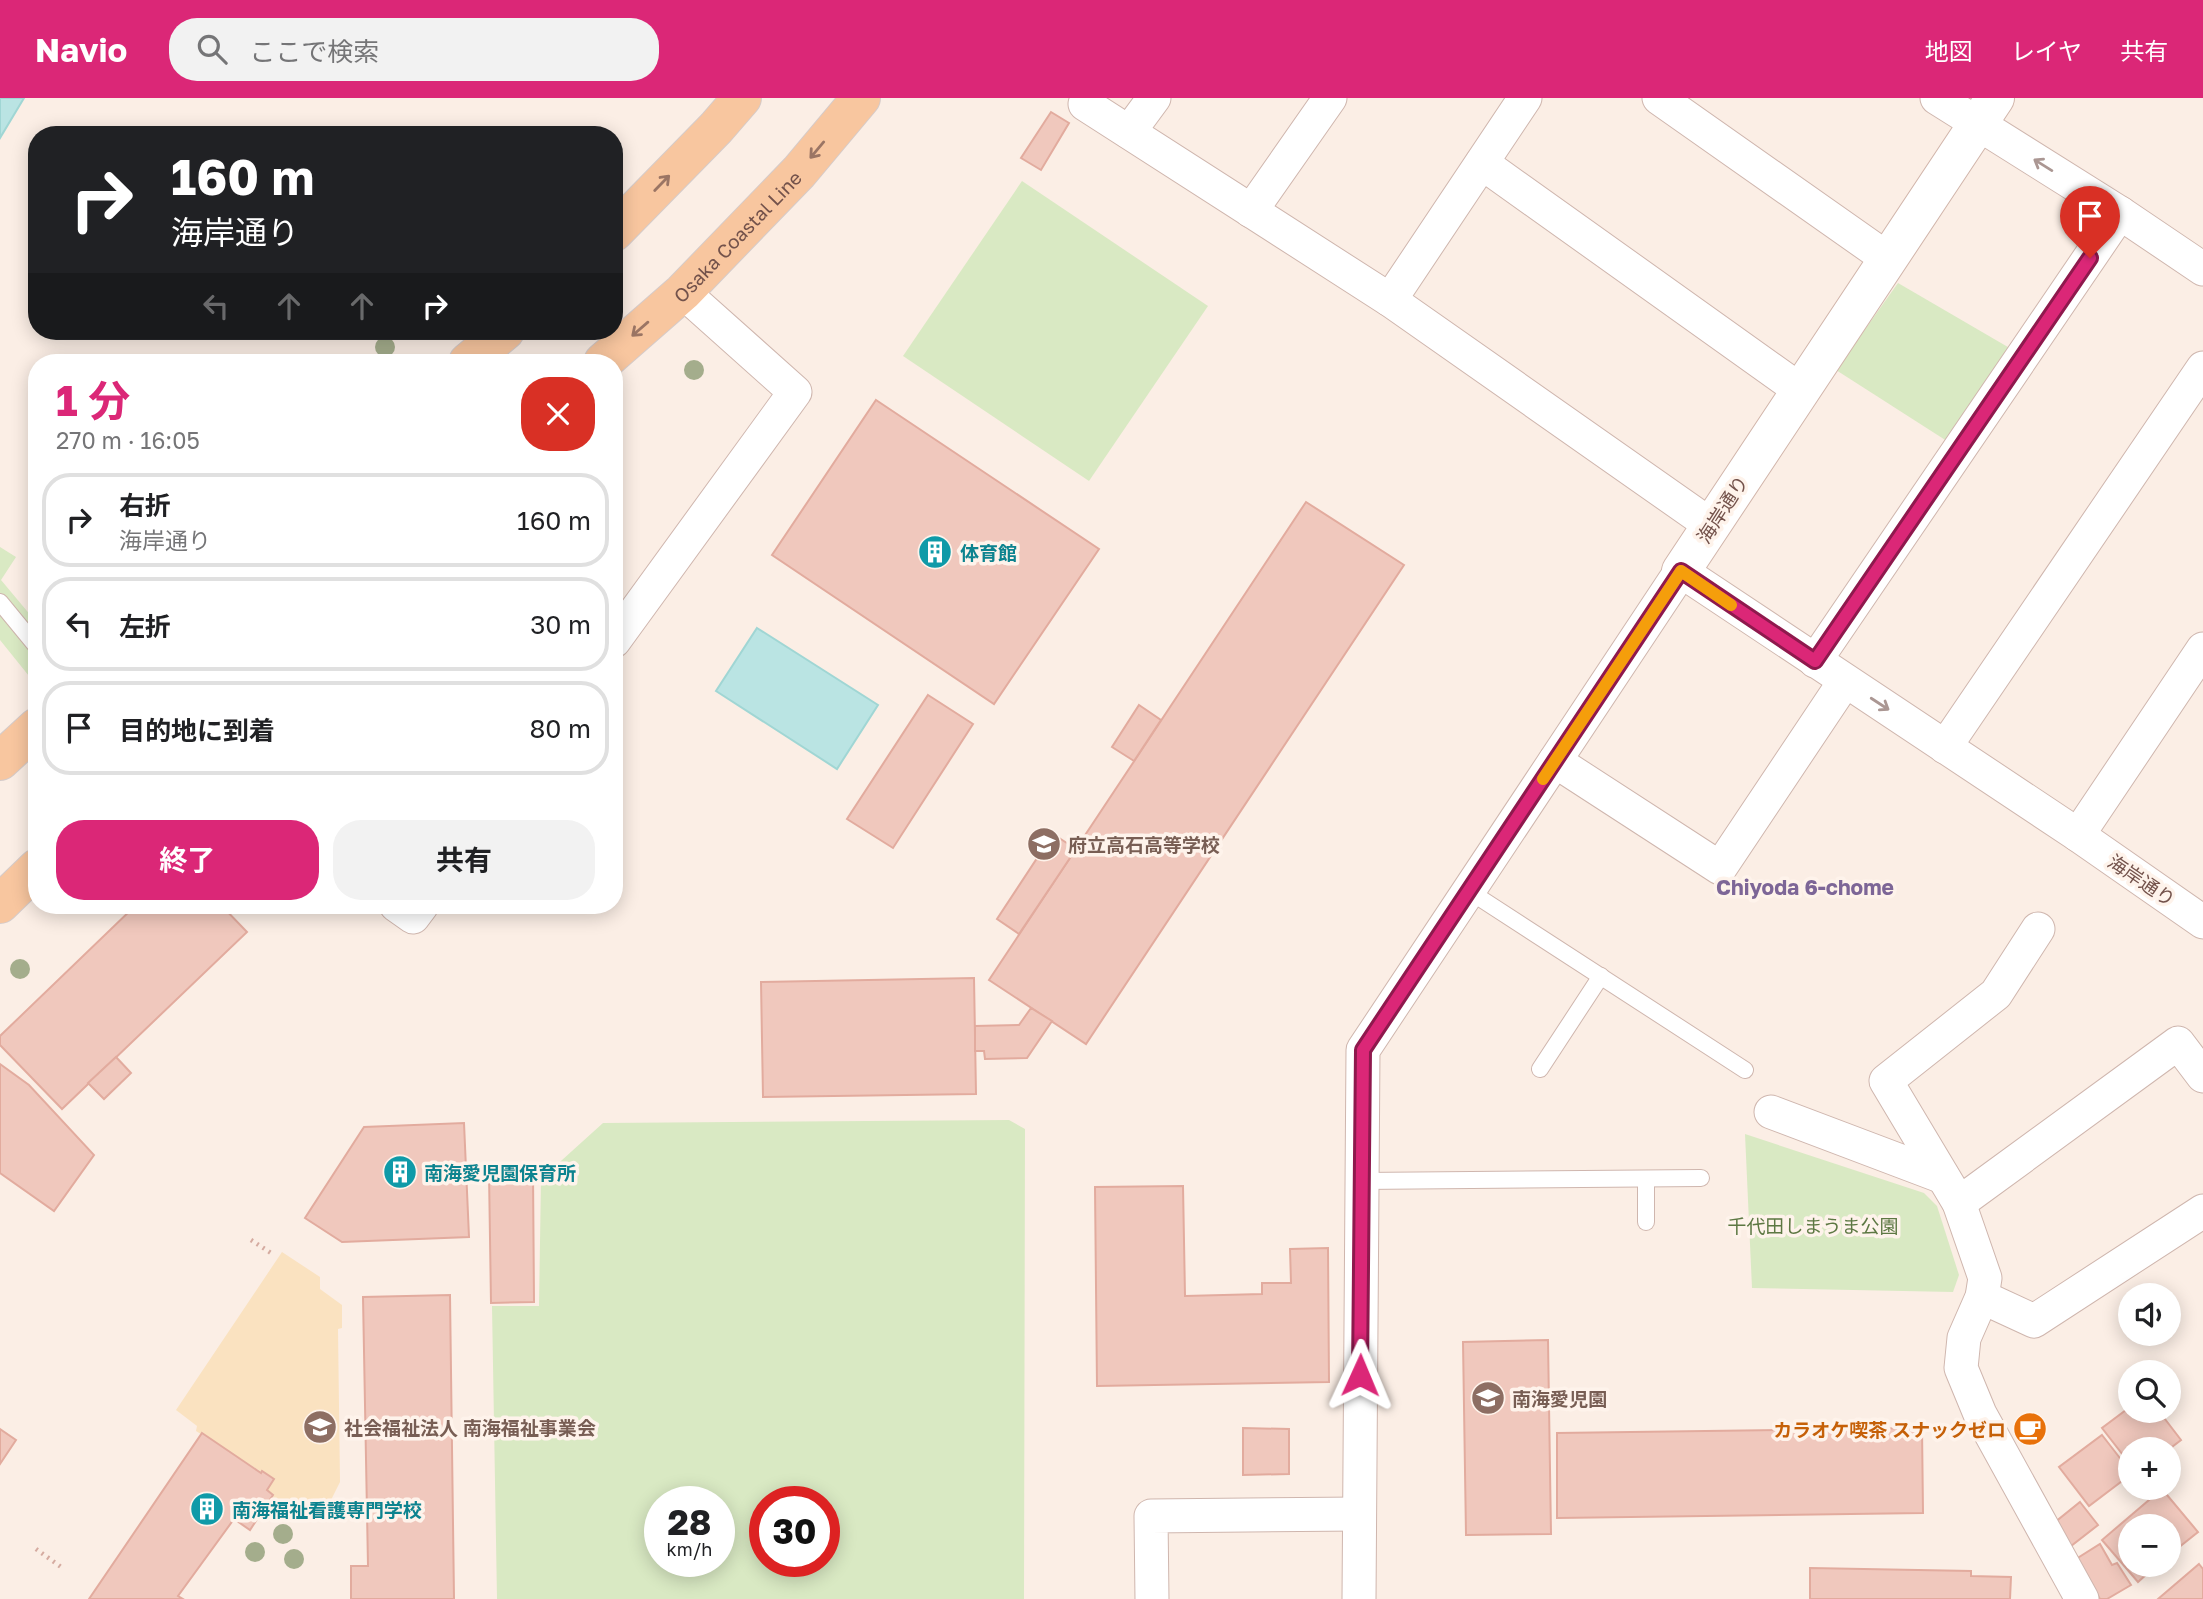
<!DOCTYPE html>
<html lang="ja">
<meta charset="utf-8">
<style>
:root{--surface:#fff;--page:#f2f2f2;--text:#202124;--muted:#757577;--line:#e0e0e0;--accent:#db2777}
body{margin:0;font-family:"Golos Text","Noto Sans JP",sans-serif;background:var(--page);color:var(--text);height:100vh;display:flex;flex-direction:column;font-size:26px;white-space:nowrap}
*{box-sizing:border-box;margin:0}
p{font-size:23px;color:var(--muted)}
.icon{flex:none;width:38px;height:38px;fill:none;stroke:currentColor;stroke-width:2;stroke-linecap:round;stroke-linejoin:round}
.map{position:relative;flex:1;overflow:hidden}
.side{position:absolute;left:28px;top:256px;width:595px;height:560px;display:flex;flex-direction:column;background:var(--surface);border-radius:28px;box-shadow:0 4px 18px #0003}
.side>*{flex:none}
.hud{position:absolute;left:28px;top:28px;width:595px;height:214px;border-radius:28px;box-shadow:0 4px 18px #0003;background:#202124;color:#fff;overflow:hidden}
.controls{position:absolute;left:2118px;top:1185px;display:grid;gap:14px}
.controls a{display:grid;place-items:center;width:63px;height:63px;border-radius:50%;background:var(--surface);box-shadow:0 4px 18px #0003;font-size:35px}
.speed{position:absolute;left:644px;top:1388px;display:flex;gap:14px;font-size:35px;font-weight:700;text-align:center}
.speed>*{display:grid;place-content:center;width:91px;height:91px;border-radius:50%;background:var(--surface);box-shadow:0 4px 18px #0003;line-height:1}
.speed small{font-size:18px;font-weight:400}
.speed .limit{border:10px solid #d22;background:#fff;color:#111}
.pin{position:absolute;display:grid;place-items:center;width:60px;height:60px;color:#fff;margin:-72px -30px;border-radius:50% 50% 50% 0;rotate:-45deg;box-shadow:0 0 7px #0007}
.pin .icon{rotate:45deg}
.me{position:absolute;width:77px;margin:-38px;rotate:1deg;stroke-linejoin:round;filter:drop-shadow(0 0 5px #0008)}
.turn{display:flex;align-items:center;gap:24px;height:147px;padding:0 28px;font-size:32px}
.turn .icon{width:91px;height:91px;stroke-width:2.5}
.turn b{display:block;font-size:49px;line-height:60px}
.lanes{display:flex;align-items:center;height:66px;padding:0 28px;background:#0003;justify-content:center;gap:35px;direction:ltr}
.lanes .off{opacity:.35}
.round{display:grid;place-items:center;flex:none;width:74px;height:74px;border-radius:28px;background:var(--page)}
.headline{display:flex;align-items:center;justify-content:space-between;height:119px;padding:0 28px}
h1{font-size:42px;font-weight:700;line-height:52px;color:var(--accent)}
.primary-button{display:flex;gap:14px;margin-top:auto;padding:14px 28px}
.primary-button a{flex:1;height:80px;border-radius:28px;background:var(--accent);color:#fff;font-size:28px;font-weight:700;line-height:80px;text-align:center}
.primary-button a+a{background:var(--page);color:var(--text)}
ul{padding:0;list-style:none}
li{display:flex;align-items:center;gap:21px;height:94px;margin:0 14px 10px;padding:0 14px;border:4px solid var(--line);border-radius:28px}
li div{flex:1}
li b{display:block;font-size:26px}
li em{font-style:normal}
header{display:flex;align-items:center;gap:42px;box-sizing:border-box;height:98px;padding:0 35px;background:var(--accent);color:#fff}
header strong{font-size:33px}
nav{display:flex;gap:38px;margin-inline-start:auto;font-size:24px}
.search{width:490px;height:63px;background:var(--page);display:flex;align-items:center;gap:18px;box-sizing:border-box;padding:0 24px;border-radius:28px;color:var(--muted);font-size:26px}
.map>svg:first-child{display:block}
</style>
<header>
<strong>Navio</strong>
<div class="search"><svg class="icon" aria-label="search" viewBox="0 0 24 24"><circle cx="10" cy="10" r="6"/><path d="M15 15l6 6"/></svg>ここで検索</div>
<nav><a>地図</a><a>レイヤ</a><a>共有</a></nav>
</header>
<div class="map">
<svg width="2203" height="1501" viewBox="0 0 2203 1501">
<rect width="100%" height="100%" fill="#fbeee5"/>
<g fill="#d9e9c3" fill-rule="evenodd">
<polygon points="1022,83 1208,208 1089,383 903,258"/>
<polygon points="1898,185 2013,252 1950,345 1836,272"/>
<polygon points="0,449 16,459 1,482 37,525 37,571 29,578 0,542"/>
<path d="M1009,1022L1025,1031L1024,1501H497L492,1208H539L541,1081L603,1025ZM660,1404H719V1463H660ZM765,1404H824V1463H765Z"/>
<polygon points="1745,1036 1924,1095 1937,1108 1959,1177 1953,1194 1752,1190"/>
</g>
<polygon fill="#fae2c0" points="282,1154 320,1179 320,1191 342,1207 342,1230 338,1231 340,1384 330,1404 271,1402 273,1397 267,1392 273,1381 196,1333 197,1328 176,1312"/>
<g fill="#bae4e3" stroke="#a0d6d4" stroke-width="2">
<polygon points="0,0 24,0 0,40"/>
<polygon points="757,530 878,607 837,671 716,593"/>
</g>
<g fill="#f0c8bd" stroke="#e2ab9e" stroke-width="2">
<polygon points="1051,14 1069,25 1041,72 1021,60"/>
<polygon points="876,302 1099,451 994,606 772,457"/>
<polygon points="1306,404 1404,467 1086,946 989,882"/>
<polygon points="928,597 973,626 893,750 847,721"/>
<polygon points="1139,607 1161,622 1134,663 1112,649"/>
<polygon points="1053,736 1076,751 1019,836 997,821"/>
<polygon points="136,807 221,807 247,834 62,1011 0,947 0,938"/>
<polygon points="974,880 976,996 763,999 761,884"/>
<polygon points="1031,910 1052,923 1027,960 985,961 984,953 975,953 975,928 1019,927"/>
<polygon points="116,959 131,975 104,1001 88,985"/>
<polygon points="0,966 29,987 94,1057 54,1113 0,1075"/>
<polygon points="464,1025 469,1139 342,1144 305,1120 364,1029"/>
<polygon points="489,1075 533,1075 534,1204 491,1205"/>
<polygon points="1183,1088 1185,1198 1262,1196 1262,1185 1291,1185 1290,1151 1328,1150 1329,1284 1097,1288 1095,1089"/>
<polygon points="450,1197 454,1501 351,1501 351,1468 368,1468 363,1199"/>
<polygon points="1548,1242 1551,1436 1466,1437 1463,1244"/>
<polygon points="2130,1309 2130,1312 2158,1312 2181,1342 2168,1352 2130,1351 2130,1366 2102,1330"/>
<polygon points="1243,1330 1289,1331 1289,1376 1243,1377"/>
<polygon points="1922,1330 1923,1415 1557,1420 1557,1335"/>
<polygon points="0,1331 16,1342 0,1366"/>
<polygon points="202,1335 261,1375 262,1373 274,1381 267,1392 273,1397 250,1432 234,1421 178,1498 183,1501 89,1501"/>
<polygon points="2102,1337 2130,1373 2130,1377 2089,1408 2059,1369"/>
<polygon points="2162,1391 2198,1434 2168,1458 2168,1428 2130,1428 2130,1466 2158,1466 2138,1484 2102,1442"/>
<polygon points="2080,1404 2098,1427 2071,1448 2054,1425"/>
<polygon points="2100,1446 2112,1467 2117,1465 2131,1487 2107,1501 2100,1501 2076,1461"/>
<polygon points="2199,1466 2203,1471 2203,1501 2158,1501"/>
<polygon points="1810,1470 1971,1473 1971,1478 2011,1479 2010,1501 1810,1501"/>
</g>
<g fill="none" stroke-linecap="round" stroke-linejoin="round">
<g stroke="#cfb6ae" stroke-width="18">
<g id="lane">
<polyline points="0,504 37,549"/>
<polyline points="1469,793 1745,972"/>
<polyline points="1540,971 1601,878"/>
<polyline points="1646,1081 1646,1124"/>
<polyline points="1361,1083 1701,1080"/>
</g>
</g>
<g stroke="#cfb6ae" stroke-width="35">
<g id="street">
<polyline points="1659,0 1888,161"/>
<polyline points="1937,0 2120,115 2203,171"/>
<polyline points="1085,6 1390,202 1712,428"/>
<polyline points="1129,34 1154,0"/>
<polyline points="1482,65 1800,292"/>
<polyline points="1251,113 1330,0"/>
<polyline points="1390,202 1525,0"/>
<polyline points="614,543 795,294 683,194"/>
<polyline points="1815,563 2120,115"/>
<polyline points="1945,649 2203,270"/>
<polyline points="1555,663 1720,770 1845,583"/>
<polyline points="2078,737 2203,551"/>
<polyline points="396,807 413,819 422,807"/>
<polyline points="2038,831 1996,896 1886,983 1959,1105 1985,1180 1982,1199 1964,1240 1961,1270 1980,1316 2082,1501"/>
<polyline points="1771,1014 1943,1079"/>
<polyline points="1959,1105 2178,945 2203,978"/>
<polyline points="1982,1199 2034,1223 2203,1113"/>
<polyline points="1152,1501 1151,1418 1359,1416"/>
<polyline points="1359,1501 1363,952 1681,473 2078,737 2203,824"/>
</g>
</g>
<g stroke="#d1b5ab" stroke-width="40">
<polyline id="secondary" points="1681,473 1995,0"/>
</g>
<g stroke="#d5cbc9" stroke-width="40">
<g id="primary">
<polyline points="614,134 716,30 742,0"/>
<polyline points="468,264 505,233"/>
<path id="s1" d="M603,264L683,194L799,74L861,0"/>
<polyline points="0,663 37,629"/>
<polyline points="0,806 37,770"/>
</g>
</g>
<g stroke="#d5aba0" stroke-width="4.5" stroke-dasharray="2 5" stroke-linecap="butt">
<polyline points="251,1142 274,1157"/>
<polyline points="36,1451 61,1469"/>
</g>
<use href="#lane" stroke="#fff" stroke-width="16"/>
<use href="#street" stroke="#fff" stroke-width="33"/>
<use href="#secondary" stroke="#fff" stroke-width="38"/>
<use href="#primary" stroke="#f8c69f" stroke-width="38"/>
</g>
<g fill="#a4ad8c">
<circle cx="385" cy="249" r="10"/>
<circle cx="694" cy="272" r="10"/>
<circle cx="20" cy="871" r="10"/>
<circle cx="283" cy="1436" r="10"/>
<circle cx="255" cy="1454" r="10"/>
<circle cx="294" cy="1461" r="10"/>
</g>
<defs><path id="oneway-shaft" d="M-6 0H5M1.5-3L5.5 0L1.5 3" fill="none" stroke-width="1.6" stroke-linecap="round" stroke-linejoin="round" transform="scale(1.75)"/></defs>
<g stroke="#9b7564">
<use href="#oneway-shaft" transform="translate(817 52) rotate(130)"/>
<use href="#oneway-shaft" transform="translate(662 85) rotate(-46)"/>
<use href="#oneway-shaft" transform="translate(640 231) rotate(139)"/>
</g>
<g stroke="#ab9793">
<use href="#oneway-shaft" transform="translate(2043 67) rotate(-148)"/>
<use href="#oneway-shaft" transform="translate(1880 606) rotate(33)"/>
</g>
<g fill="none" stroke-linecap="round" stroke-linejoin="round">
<g stroke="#8e194d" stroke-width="18">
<polyline id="route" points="1360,1277 1363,952 1681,473 1815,563 2090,160"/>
</g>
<use href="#route" stroke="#db2777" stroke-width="12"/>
<polyline stroke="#f59e0b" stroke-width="12" points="1543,681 1681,473 1731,507"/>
</g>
<defs>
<g id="building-disc" transform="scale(1.75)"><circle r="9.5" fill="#0f9aa8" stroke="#fef3eb"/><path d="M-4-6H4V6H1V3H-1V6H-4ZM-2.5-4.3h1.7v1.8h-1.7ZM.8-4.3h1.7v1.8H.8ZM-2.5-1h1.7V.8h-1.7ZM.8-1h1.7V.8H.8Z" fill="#fff"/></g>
<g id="school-disc" transform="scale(1.75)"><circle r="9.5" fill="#8d6e63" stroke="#fef3eb"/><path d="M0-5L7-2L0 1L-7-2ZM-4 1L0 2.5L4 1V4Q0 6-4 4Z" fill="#fff"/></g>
<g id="cafe-disc" transform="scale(1.75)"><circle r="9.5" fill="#e8710a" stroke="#fef3eb"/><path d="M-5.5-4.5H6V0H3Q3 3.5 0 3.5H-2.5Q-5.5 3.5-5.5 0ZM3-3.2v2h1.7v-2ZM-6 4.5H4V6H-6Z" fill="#fff"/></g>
</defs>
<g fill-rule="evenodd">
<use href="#building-disc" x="935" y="454"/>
<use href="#school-disc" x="1044" y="746"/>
<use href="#building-disc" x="400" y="1074"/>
<use href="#school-disc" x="1488" y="1300"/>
<use href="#school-disc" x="320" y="1329"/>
<use href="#cafe-disc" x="2030" y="1331"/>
<use href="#building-disc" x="207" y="1411"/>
</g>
<g text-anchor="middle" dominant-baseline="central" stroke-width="7" stroke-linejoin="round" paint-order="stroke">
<g font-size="19" fill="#73524b" stroke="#fef3eb">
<text stroke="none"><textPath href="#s1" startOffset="184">Osaka Coastal Line</textPath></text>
<text transform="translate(1722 411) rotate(-57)">海岸通り</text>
<text transform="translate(2142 782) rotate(34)">海岸通り</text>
</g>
<g font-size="19" font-weight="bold" fill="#0d838f" stroke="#fef3eb" text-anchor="start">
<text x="960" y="454">体育館</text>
<text x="424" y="1074">南海愛児園保育所</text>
<text x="232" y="1411">南海福祉看護専門学校</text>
</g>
<g font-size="19" font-weight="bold" fill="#785e54" stroke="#fef3eb" text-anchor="start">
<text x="1068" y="746">府立高石高等学校</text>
<text x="1512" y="1300">南海愛児園</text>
<text x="344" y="1329">社会福祉法人 南海福祉事業会</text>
</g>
<g font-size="19" fill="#5d7843" stroke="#fef3eb">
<text x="1813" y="1127">千代田しまうま公園</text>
</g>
<g font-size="19" font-weight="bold" fill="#c56008" stroke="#fef3eb" text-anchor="end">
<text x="2006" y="1331">カラオケ喫茶 スナックゼロ</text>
</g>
<g font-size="21" font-weight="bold" fill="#7d6697" stroke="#fef3eb">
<text x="1805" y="789">Chiyoda 6-chome</text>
</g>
</g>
</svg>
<div class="controls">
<a><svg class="icon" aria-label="sound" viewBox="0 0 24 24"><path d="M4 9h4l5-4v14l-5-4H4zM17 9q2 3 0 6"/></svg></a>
<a><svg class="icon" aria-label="search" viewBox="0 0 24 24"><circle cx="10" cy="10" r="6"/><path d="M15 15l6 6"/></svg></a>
<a>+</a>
<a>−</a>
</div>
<div class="speed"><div>28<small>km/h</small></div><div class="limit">30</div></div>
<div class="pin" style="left:2090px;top:160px;background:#d93025"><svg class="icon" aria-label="arrive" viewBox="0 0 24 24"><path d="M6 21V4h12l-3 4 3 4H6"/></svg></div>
<svg class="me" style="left:1360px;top:1277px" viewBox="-20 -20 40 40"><path d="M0-17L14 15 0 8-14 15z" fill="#db2777" stroke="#fff" stroke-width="4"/></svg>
<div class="hud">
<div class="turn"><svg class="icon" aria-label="right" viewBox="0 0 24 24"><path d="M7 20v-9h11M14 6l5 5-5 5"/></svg><div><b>160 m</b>海岸通り</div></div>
<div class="lanes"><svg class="icon off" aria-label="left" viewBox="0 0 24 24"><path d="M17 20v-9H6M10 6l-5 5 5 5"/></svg><svg class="icon off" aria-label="ahead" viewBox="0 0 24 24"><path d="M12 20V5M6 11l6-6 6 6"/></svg><svg class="icon off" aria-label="ahead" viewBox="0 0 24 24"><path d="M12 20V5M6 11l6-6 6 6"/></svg><svg class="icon" aria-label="right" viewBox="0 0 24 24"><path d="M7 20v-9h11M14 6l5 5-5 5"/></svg></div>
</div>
<section class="side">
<div class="headline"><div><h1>1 分</h1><p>270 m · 16:05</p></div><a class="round" style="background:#d93025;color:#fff"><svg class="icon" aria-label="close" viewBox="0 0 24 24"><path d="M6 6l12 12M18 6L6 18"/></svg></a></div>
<ul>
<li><svg class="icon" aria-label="right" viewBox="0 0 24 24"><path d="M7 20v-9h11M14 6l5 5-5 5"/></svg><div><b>右折</b><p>海岸通り</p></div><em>160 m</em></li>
<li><svg class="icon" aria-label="left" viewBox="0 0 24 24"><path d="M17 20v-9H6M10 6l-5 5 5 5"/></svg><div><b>左折</b></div><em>30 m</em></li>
<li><svg class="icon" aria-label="arrive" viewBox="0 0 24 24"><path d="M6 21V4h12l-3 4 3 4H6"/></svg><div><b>目的地に到着</b></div><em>80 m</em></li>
</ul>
<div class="primary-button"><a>終了</a><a>共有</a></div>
</section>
</div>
